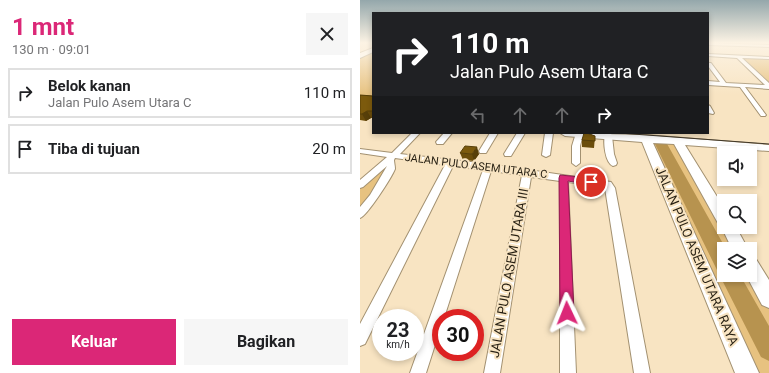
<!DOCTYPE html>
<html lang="id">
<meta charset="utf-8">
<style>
:root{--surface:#fff;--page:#f6f6f6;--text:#202124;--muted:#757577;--line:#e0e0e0;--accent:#db2777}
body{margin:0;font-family:Roboto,sans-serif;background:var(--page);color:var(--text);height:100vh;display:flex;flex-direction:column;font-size:15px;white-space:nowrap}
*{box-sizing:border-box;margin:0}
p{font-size:13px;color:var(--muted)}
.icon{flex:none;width:22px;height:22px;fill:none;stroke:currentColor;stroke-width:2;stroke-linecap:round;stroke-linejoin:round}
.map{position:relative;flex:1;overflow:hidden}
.details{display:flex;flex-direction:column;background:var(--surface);width:360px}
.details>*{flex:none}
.hud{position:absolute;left:12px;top:12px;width:337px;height:122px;border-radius:0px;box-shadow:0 2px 6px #0003;background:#202124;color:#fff;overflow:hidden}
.fabs{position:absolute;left:357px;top:146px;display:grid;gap:8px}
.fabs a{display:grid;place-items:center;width:40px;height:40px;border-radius:0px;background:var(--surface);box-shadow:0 2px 6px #0003;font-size:20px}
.speed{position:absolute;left:12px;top:309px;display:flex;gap:8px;font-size:20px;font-weight:700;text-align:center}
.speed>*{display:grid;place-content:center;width:52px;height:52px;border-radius:50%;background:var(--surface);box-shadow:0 2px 6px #0003;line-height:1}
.speed small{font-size:10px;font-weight:400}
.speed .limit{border:6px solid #d22;background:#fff;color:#111}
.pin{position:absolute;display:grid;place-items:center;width:34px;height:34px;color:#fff;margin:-17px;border:2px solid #fff;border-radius:50%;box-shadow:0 1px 4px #0007}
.me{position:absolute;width:44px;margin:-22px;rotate:358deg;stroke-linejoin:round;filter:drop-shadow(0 0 3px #0008)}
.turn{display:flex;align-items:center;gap:14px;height:84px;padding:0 12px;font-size:18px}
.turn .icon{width:52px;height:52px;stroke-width:2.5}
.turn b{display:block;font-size:28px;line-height:34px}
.lanes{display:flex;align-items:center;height:38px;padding:0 12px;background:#0003;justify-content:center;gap:20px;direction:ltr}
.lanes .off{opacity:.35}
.round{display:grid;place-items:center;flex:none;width:42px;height:42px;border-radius:0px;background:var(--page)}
.summary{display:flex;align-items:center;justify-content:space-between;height:68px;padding:0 12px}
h1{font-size:24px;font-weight:700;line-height:30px;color:var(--accent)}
.cta{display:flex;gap:8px;margin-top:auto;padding:8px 12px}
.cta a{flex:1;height:46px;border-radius:0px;background:var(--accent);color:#fff;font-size:16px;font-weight:700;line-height:46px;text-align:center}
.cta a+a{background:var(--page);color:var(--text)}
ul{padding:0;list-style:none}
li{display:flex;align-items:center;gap:12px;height:50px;margin:0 8px 6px;padding:0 4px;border:2px solid var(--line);border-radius:0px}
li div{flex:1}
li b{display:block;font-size:15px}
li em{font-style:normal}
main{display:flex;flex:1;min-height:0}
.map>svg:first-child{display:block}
</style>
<main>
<section class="details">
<div class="summary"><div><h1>1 mnt</h1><p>130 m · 09:01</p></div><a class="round"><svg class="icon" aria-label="close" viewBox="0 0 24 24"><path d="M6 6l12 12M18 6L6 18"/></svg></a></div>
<ul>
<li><svg class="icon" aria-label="right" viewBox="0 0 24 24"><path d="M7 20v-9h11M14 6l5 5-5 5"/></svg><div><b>Belok kanan</b><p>Jalan Pulo Asem Utara C</p></div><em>110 m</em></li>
<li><svg class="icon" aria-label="arrive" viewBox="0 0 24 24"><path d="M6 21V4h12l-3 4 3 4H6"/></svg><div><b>Tiba di tujuan</b></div><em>20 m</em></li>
</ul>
<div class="cta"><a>Keluar</a><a>Bagikan</a></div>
</section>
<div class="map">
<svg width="409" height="373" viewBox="0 0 409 373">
<rect width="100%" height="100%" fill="#f8e4c2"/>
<g fill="#e7c280">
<polygon points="13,50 13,107 0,106 0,56"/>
<polygon points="380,57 407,58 409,60 409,84"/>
<polygon points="286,138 317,140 364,227 380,249 364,249 364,275 390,275 409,298 409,373 387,373"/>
<polygon points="29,161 28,171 0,210 0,189"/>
</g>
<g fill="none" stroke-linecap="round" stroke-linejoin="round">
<polygon fill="#b7934f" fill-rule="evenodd" points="300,139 304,140 306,142 366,249 364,249 364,275 380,275 409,326 409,361 401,357 363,282 360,275 362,272 357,270 294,142 296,140"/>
<g stroke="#a39171" stroke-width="2">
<g id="street">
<polygon points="348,43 409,45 409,47 348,45"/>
<polygon points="348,54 409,57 409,59 382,58 409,83 409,89 385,87 406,115 405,116 401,116 380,87 348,85 348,81 360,82 348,66 348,63 351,63 366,83 405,85 377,58 348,56"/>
<polygon points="348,105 350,106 354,113 353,114 348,113"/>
<path d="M52,133H60L40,154L128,164L251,182L255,188L290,373H274L245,188V187L208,182L216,373H200V181L171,177L140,373H124L162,175L131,171L84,318H81V326L66,373H50L123,170L93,166L5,344L0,346V324L85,165L35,158L34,160C34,162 35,166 35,169C32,177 7,216 0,218V207L10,195L27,166L3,187L0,188V180L27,157L0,153V149L32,153Z"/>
<polygon points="84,133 92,133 83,144 77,144 76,142"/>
<polygon points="130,133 138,133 126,153 120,153 119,151"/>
<polygon points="157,133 165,133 151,156 145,156 144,154"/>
<polygon points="185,133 193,133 190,155 186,157 182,155"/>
<polygon points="216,133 223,134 220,146 220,163 216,166 212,163 212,146"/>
<path d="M245,134H251L252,136L254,154L257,163L256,165L253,166C245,163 243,142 245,134Z"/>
</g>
</g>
<g stroke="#a39171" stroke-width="2">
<g id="secondary">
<polygon points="200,133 286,135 409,145 409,151 325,145 364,208 364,227 376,227 388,249 372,249 361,226 359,225 314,144 293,143 399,373 375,373 282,142 205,136"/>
<polygon points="390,257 396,259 409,280 409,308 402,305 386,275 390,275"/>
</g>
</g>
<g stroke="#a39171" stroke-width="2">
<polygon id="primary" points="13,48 13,52 0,58 0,53"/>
</g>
<use href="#street" fill="#fff" fill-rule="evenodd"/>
<use href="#secondary" fill="#fff" fill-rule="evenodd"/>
<use href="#primary" fill="#fff" fill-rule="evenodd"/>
<polyline stroke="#403728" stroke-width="1" points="259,133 409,144"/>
</g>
<g fill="#6b4d0b">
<polygon points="0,95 13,96 13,118 11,118 6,121 0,120"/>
<polygon points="235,136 234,148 222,147 222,140"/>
<polygon points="100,153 119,154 114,161 103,160"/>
</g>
<g fill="#573f09">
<polygon points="7,111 11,118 6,121 2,114"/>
<polygon points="117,147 119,154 114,161 112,154"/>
</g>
<g fill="#7c5a0d" stroke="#573f09">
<polygon points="0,95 13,96 13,111 7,111 2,114 0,114"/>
<polygon points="224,133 227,133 235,136 235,141 222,140"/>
<polygon points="105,146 117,147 112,154 100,153"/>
</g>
<linearGradient id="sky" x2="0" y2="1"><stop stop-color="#94a7ab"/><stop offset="0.45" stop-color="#fcf3e4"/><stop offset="1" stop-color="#fcf3e4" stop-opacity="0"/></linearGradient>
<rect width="409" height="95" fill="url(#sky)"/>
<polygon fill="#db2777" stroke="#8e194d" points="200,175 231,178 236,182 231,185 208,181 214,313 212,318 207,320 202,318 200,313 199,178"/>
<g text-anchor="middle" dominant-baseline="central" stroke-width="4" stroke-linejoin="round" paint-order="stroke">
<g font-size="11" fill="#261f12" stroke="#f8e4c2">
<text transform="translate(116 166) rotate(7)">JALAN PULO ASEM UTARA C</text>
</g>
<g font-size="13" fill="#261f12" stroke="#f8e4c2">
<text transform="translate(337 256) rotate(67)">JALAN PULO ASEM UTARA RAYA</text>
<text transform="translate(149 273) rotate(-80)">JALAN PULO ASEM UTARA III</text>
</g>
</g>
</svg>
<div class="fabs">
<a><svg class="icon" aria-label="sound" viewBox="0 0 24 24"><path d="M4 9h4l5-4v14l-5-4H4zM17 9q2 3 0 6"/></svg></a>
<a><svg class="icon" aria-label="search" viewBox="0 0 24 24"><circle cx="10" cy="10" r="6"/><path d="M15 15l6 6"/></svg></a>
<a><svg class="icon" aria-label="layers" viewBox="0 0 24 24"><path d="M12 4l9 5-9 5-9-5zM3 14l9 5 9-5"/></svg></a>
</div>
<div class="speed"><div>23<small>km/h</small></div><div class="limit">30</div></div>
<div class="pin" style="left:231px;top:182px;background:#d93025"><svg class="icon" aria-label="arrive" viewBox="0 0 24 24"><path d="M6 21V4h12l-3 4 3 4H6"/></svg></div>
<svg class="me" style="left:207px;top:313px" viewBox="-20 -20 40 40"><path d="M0-17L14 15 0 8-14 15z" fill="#db2777" stroke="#fff" stroke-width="4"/></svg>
<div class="hud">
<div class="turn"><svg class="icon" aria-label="right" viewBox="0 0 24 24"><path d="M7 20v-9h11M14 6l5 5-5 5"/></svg><div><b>110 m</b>Jalan Pulo Asem Utara C</div></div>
<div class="lanes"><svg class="icon off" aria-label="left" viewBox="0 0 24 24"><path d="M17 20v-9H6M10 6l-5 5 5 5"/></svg><svg class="icon off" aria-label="ahead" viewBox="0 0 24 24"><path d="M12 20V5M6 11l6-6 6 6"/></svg><svg class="icon off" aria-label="ahead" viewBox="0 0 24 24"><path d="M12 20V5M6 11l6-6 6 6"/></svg><svg class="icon" aria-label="right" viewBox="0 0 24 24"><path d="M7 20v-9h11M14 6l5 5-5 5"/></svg></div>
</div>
</div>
</main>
